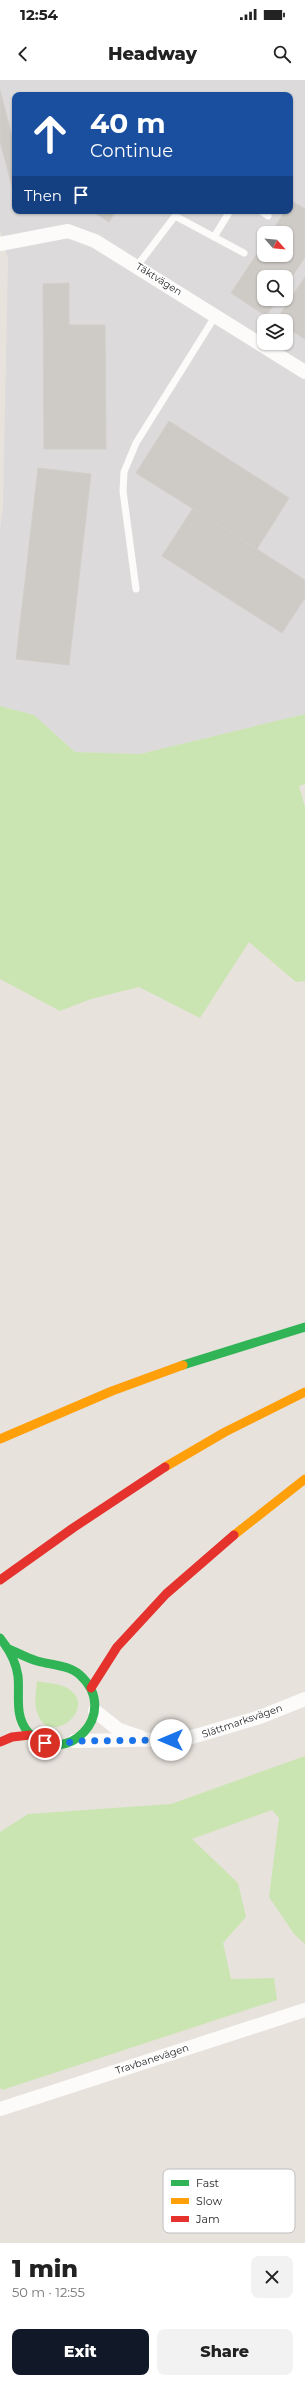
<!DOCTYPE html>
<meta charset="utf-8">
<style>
:root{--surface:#fff;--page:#f2f2f2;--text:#222;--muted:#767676;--accent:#111827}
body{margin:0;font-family:Montserrat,sans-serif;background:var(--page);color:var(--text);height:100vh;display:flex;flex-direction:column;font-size:15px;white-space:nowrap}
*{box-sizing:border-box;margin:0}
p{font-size:13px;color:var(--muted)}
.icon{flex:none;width:22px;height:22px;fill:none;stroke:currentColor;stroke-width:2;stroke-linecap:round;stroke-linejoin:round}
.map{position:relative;height:2163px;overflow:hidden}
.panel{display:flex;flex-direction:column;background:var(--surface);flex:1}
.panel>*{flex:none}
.guide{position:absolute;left:12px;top:12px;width:281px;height:122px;border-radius:8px;box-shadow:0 1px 3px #0004;background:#1a4fa0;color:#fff;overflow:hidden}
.needle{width:26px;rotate:117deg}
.fabs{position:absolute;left:257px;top:146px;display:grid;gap:8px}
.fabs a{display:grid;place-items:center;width:36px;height:36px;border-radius:8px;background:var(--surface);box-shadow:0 1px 3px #0004;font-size:20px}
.pin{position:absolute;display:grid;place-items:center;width:34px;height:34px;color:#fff;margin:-17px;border:2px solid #fff;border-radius:50%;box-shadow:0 1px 4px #0007}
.me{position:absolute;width:44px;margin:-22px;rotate:270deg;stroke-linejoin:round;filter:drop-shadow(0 0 3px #0008)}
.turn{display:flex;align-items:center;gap:14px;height:84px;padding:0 12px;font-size:18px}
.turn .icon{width:52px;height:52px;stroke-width:2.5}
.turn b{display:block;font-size:28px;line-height:34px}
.then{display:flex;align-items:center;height:38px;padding:0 12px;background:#0003;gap:8px;font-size:15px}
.round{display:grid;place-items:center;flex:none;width:42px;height:42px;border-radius:8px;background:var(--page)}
.summary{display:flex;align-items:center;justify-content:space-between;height:68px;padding:0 12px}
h1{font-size:24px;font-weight:800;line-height:30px}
.action{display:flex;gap:8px;margin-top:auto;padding:8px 12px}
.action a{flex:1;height:46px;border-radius:8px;background:var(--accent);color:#fff;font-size:16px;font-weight:800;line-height:46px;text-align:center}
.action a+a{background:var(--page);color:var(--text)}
.status{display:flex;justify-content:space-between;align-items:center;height:28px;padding:0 20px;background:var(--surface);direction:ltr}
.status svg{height:11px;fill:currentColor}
header{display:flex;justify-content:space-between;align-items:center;height:52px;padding:0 12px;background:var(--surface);font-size:18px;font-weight:800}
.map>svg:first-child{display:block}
</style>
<div class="status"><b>12:54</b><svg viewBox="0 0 49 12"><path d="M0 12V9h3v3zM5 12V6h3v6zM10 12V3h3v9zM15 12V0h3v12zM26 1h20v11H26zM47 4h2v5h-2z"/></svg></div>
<header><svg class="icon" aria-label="back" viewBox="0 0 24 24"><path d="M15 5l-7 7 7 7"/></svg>Headway<svg class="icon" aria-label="search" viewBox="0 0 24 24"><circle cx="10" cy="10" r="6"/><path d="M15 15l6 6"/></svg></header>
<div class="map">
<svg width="305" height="2163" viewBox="0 0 305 2163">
<rect width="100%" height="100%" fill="#e8e2dc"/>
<path fill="#dddadc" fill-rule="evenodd" d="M0,0H305V634L140,674L75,672L34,635L0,626V449L3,426L8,179L0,149ZM15,15H290V131H15ZM264,153H286V175H264ZM264,197H286V219H264ZM264,241H286V263H264Z"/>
<g fill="#cae5b2">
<polygon points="0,626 34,635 75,672 140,674 305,634 305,704 299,706 305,727 305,901 296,902 249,862 200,938 139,907 91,919 60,931 0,899"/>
<path d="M37,1601C46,1603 58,1603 67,1608C101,1627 48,1670 37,1632C34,1623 36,1610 37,1601Z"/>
<polygon points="305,1676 305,1864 294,1854 269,1817 279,1738 272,1730 192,1759 238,1803 246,1837 223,1863 231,1899 274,1898 277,1920 2,2010 0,2007 0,1752 28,1734 171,1724"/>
</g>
<g fill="#cecac6" stroke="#d2cec9">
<polygon points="0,10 15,68 15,118 0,61"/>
<polygon points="292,121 305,129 305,177 286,206 286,197 264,197 264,219 278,219 266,236 231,213 264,163 264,175 286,175 286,153 271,153 285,131 290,131"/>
<polygon points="97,131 116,131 109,142 95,133"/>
<polygon points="305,197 305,259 286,247 286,241 276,240"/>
<polygon points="69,203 69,245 105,245 106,369 44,369 43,204"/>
<polygon points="169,341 289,418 257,469 136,393"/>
<polygon points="38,388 91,394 69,585 16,579"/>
<polygon points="193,428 305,500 305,518 282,553 162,476"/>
</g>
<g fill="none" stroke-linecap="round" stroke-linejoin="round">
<g stroke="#fcfbfa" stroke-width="7">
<polyline points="261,131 268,136"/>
<polyline points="214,157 230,131"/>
<polyline points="137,186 175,136 244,173"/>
<polyline points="136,509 123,411 124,392 136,363 216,235"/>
</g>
<g stroke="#fcfbfa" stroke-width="14">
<polyline points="0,164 68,151 95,161 305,292"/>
<polyline points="95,1631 119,1650 140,1657"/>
<polyline points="74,1661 185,1659 260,1637 305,1619"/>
<polyline points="0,2029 305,1930"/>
</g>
<g stroke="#30b455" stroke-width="9">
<polyline points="183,1285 305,1247"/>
<path d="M0,1558C9,1569 16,1582 18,1596C20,1615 14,1636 28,1652C65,1691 122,1633 80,1595C69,1585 51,1585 37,1581C27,1578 18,1573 9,1569"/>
</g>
<g stroke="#ff9f0a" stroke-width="9">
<polyline points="0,1359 112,1311 183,1285"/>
<polyline points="165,1387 225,1352 305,1312"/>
<polyline points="234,1455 305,1399"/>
</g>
<g stroke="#e5322d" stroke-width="9">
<polyline points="0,1500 73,1448 165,1387"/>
<polyline points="91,1608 117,1567 166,1514 234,1455"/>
<polyline points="0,1662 12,1657 30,1655"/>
</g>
</g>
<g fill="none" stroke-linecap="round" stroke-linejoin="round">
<polyline stroke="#1a73e8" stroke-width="7" stroke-dasharray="0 12.6" points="45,1663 60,1665 74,1661 171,1660"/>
</g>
<g text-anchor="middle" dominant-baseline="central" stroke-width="3" stroke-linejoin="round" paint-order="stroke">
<g font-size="10" fill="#282828" stroke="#fff">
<text transform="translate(159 199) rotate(32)">Täktvägen</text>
<text transform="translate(242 1641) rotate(-19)">Slättmarksvägen</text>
<text transform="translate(152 1979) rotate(-18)">Travbanevägen</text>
</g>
</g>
<rect x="163" y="2089" width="132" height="64" rx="6" fill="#fff" stroke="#bebebe" stroke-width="1"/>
<rect x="171" y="2100" width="18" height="6" fill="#30b455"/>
<rect x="171" y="2118" width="18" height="6" fill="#ff9f0a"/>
<rect x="171" y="2136" width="18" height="6" fill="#e5322d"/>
<g font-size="11" fill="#282828">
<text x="196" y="2107">Fast</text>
<text x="196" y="2125">Slow</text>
<text x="196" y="2143">Jam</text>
</g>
</svg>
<div class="fabs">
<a><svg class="needle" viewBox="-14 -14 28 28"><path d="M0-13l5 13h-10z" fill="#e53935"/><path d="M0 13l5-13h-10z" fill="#767676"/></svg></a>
<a><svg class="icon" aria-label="search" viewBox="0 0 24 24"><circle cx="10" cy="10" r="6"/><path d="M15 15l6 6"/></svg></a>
<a><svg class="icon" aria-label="layers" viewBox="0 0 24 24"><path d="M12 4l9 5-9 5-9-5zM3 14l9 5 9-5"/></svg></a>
</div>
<div class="pin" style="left:45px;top:1663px;background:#d93025"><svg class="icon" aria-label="arrive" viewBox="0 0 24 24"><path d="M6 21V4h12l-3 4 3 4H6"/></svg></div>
<svg class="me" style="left:171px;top:1660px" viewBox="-20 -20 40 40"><circle r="19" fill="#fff"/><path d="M0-13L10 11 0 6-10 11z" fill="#1a73e8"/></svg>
<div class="guide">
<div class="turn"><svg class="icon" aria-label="ahead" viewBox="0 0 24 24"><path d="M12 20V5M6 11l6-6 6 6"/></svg><div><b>40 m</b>Continue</div></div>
<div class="then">Then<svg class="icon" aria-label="arrive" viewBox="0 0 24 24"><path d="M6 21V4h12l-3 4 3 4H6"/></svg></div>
</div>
</div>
<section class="panel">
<div class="summary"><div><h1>1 min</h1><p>50 m · 12:55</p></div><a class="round"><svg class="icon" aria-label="close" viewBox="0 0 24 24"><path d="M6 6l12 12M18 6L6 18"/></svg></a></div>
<div class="action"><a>Exit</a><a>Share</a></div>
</section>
